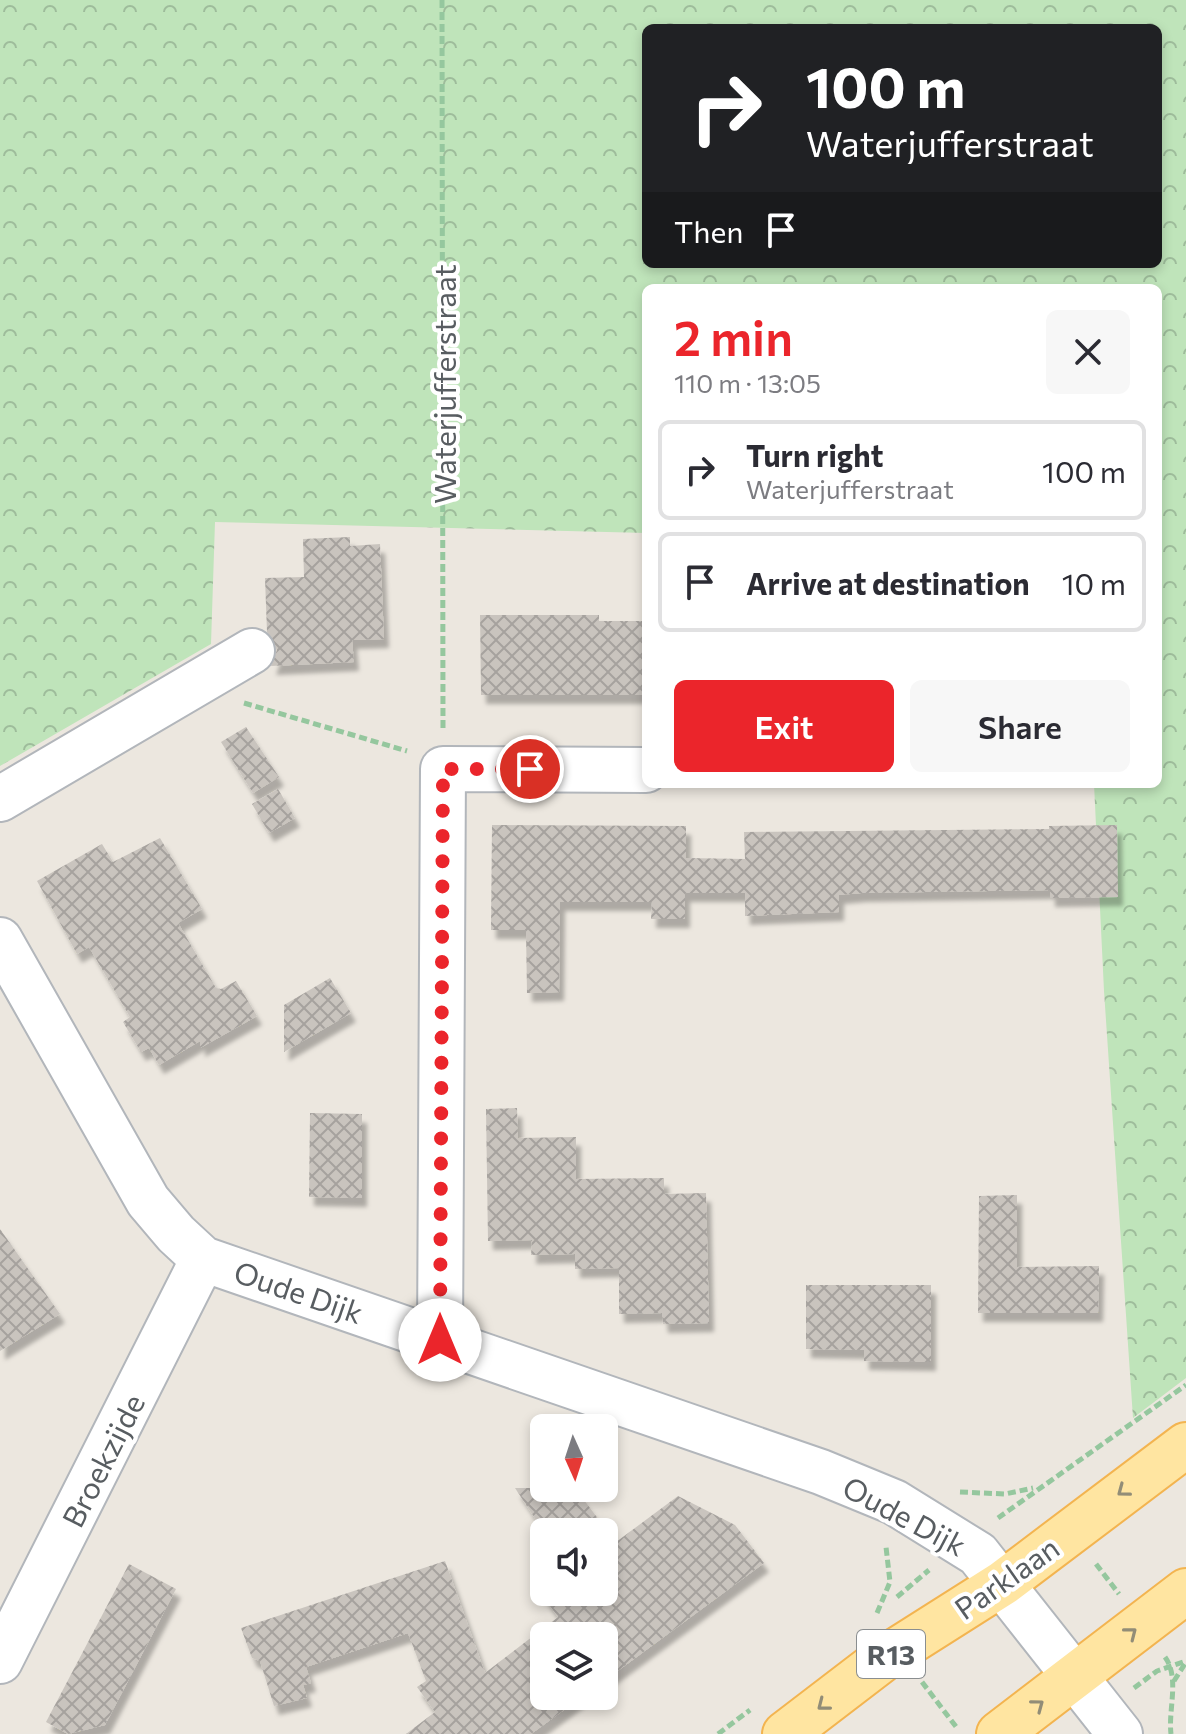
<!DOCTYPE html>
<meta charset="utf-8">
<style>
:root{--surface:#fff;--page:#f7f7f7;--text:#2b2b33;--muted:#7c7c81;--line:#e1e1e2;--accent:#eb252b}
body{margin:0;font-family:Commissioner,sans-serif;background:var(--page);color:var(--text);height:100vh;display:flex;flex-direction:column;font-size:30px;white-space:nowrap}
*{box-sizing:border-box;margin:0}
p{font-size:26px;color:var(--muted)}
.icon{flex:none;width:44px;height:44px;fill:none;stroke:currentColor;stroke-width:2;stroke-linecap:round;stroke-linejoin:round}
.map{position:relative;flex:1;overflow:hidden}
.side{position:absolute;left:642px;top:284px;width:520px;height:504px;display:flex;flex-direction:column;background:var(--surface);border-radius:12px;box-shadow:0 4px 12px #0003}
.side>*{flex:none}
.guide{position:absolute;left:642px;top:24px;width:520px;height:244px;border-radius:12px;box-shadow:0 4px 12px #0003;background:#202124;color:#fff;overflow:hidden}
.needle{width:52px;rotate:177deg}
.controls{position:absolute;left:530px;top:1414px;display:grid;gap:16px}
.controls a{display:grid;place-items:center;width:88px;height:88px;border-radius:12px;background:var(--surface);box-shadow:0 4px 12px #0003;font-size:40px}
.pin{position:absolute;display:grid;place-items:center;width:68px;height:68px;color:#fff;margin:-34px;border:4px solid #fff;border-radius:50%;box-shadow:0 2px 8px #0007}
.me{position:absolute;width:88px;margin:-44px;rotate:0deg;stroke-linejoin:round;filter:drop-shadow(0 0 6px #0008)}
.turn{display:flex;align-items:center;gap:28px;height:168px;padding:0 32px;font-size:36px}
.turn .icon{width:104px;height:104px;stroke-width:2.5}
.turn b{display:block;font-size:56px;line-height:68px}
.then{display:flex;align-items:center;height:76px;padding:0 32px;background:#0003;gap:16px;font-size:30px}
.round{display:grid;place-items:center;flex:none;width:84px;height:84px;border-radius:12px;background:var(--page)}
.head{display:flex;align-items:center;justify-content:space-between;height:136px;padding:0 32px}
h1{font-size:48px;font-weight:600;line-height:60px;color:var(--accent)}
.action{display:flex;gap:16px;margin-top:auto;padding:16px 32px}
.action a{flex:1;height:92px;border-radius:12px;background:var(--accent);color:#fff;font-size:32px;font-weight:600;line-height:92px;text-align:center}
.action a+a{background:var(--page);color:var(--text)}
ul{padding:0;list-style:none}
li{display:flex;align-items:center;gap:24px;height:100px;margin:0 16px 12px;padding:0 16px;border:4px solid var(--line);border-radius:12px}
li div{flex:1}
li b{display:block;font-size:30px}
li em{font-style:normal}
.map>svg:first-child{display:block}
</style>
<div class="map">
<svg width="1186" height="1734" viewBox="0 0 1186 1734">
<defs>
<pattern id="forest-crowns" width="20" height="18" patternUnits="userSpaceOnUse" patternTransform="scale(2)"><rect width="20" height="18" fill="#bfe4ba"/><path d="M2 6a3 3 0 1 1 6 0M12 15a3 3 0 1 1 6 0" fill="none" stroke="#9ebc9b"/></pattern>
<pattern id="building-cross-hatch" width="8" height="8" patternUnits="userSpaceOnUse" patternTransform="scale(2)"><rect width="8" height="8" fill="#c9c4be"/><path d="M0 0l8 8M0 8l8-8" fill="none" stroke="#a6a29e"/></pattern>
<filter id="shadow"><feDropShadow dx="5" dy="9" stdDeviation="2" flood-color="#0004"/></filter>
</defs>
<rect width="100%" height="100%" fill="#ece7df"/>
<path fill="url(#forest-crowns)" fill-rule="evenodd" d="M0,0H1186V1378L1133,1418L1104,991L1094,784H1158V288H646V533L215,522L211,644L0,766ZM646,28H1158V264H646Z"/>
<g fill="url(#building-cross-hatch)" filter="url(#shadow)">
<polygon points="350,537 350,546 380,544 384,639 352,640 354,662 271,666 277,650 267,632 265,578 304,577 303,539"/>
<polygon points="480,615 599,615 599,621 646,621 646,695 481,695"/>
<polygon points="246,727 279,777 253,793 221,742"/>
<polygon points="278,789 295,818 269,833 252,804"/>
<polygon points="492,825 686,826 686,858 745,859 744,832 1049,829 1049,826 1117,825 1118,897 1050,898 1050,890 861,893 839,895 839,912 745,916 745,893 685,893 685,919 651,919 652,902 560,902 559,992 527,993 526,930 491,930"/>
<polygon points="160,838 202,909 178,923 216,988 221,989 236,981 257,1016 200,1048 200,1041 159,1065 149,1048 141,1052 123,1022 130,1017 89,947 77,954 37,881 102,844 113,862"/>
<polygon points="330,978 351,1013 284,1052 284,1005"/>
<polygon points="517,1108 518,1138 576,1137 576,1179 664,1178 664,1194 706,1193 709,1323 663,1324 662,1313 619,1314 619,1268 575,1269 575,1254 531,1255 532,1240 488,1241 486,1109"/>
<polygon points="310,1113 362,1114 362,1198 309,1197"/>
<polygon points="1017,1195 1017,1267 1099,1266 1098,1313 978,1313 979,1196"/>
<polygon points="0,1229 60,1314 0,1351"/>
<polygon points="806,1285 931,1285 931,1362 864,1361 864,1350 806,1349"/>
<polygon points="515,1488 575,1488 608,1532 544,1532"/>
<polygon points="678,1496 735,1525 764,1563 604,1681 604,1636 544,1636 544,1696 583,1696 531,1734 406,1734 435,1712 417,1687 426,1681 408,1633 306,1667 311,1683 303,1685 307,1698 274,1706 260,1661 252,1658 241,1628 445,1561 485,1673 558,1617 540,1592 604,1592 604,1551"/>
<polygon points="129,1564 176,1589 105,1725 68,1734 46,1722"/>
</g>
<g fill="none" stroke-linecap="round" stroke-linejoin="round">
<g stroke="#b2b6bb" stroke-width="48">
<g id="minor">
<polyline points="0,799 252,651"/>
<polyline points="0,940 148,1201 176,1234 203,1259 821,1472 894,1502 978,1554 1120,1734"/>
<polyline points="440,1340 443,769 646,770"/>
<polyline points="0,1661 203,1259"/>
</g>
</g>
<g stroke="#f3b450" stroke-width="48">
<g id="major">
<polyline points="785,1734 883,1659 1003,1583 1186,1445"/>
<polyline points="999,1734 1186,1591"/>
</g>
</g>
<g stroke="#95c79e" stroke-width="5" stroke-dasharray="8 4" stroke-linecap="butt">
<polyline points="442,0 443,728"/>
<polyline points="244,703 407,751"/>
<polyline points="960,1492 1005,1494 1033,1488"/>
<polyline points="998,1518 1186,1385"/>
<polyline points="1096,1564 1119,1594"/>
<polyline points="897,1597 929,1570"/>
<polyline points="877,1613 890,1582 886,1547"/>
<path d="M1165,1657C1180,1678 1168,1709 1171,1734"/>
<polyline points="1174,1681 1186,1662"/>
<polyline points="922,1682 957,1728"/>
<polyline points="1134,1688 1157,1671 1186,1661"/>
<polyline points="718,1734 750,1710"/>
</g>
<use href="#minor" stroke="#fff" stroke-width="44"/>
<use href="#major" stroke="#ffe5a1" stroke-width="44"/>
</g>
<defs><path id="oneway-chevron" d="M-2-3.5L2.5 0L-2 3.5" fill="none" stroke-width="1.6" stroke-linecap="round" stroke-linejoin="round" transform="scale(2)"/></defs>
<g stroke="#928d77">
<use href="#oneway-chevron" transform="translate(1123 1491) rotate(143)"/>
<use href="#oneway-chevron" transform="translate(1131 1633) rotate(-38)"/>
<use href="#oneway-chevron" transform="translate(823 1705) rotate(142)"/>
<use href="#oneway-chevron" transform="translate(1038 1705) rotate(-37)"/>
</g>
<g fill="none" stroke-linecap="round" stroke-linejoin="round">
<polyline stroke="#eb252b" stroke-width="14" stroke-dasharray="0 25.2" points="440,1340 443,769 530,769"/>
</g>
<g text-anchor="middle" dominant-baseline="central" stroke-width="8" stroke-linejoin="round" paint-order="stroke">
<rect fill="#fff" stroke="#8a8e90" stroke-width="2" x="857" y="1630" width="68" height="48" rx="6"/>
<g font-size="28" font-weight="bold" fill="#585d61">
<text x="891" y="1654">R13</text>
</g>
<g font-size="30" fill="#585d61" stroke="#fff">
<text transform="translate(443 384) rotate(-90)">Waterjufferstraat</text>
<text transform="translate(299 1291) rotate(19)">Oude Dijk</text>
<text transform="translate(102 1460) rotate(-63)">Broekzijde</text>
<text transform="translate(905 1515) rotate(28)">Oude Dijk</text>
<text transform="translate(1006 1577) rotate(-35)">Parklaan</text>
</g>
</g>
</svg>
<div class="controls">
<a><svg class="needle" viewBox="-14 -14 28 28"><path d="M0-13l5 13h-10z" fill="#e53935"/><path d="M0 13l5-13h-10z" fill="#7c7c81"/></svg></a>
<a><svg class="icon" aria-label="sound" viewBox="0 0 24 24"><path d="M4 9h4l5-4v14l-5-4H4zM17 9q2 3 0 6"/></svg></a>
<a><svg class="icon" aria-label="layers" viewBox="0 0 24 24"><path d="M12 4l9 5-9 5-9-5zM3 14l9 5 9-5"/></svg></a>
</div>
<div class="pin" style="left:530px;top:769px;background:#d93025"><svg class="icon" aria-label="arrive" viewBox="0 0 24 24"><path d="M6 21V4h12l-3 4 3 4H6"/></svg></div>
<svg class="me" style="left:440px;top:1340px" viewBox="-20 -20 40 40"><circle r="19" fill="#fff"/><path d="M0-13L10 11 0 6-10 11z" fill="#eb252b"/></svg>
<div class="guide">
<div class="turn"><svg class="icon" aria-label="right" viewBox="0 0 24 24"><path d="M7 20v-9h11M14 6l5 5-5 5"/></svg><div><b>100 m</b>Waterjufferstraat</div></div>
<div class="then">Then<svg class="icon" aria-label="arrive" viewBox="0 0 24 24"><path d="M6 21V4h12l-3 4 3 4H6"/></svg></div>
</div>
<section class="side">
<div class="head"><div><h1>2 min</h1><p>110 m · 13:05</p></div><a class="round"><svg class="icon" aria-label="close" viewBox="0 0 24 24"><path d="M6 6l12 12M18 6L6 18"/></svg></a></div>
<ul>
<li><svg class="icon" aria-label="right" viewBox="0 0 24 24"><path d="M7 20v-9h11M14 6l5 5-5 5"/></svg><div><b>Turn right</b><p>Waterjufferstraat</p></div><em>100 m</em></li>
<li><svg class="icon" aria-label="arrive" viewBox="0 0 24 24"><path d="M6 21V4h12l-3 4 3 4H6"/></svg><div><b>Arrive at destination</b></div><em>10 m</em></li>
</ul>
<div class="action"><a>Exit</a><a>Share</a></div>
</section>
</div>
